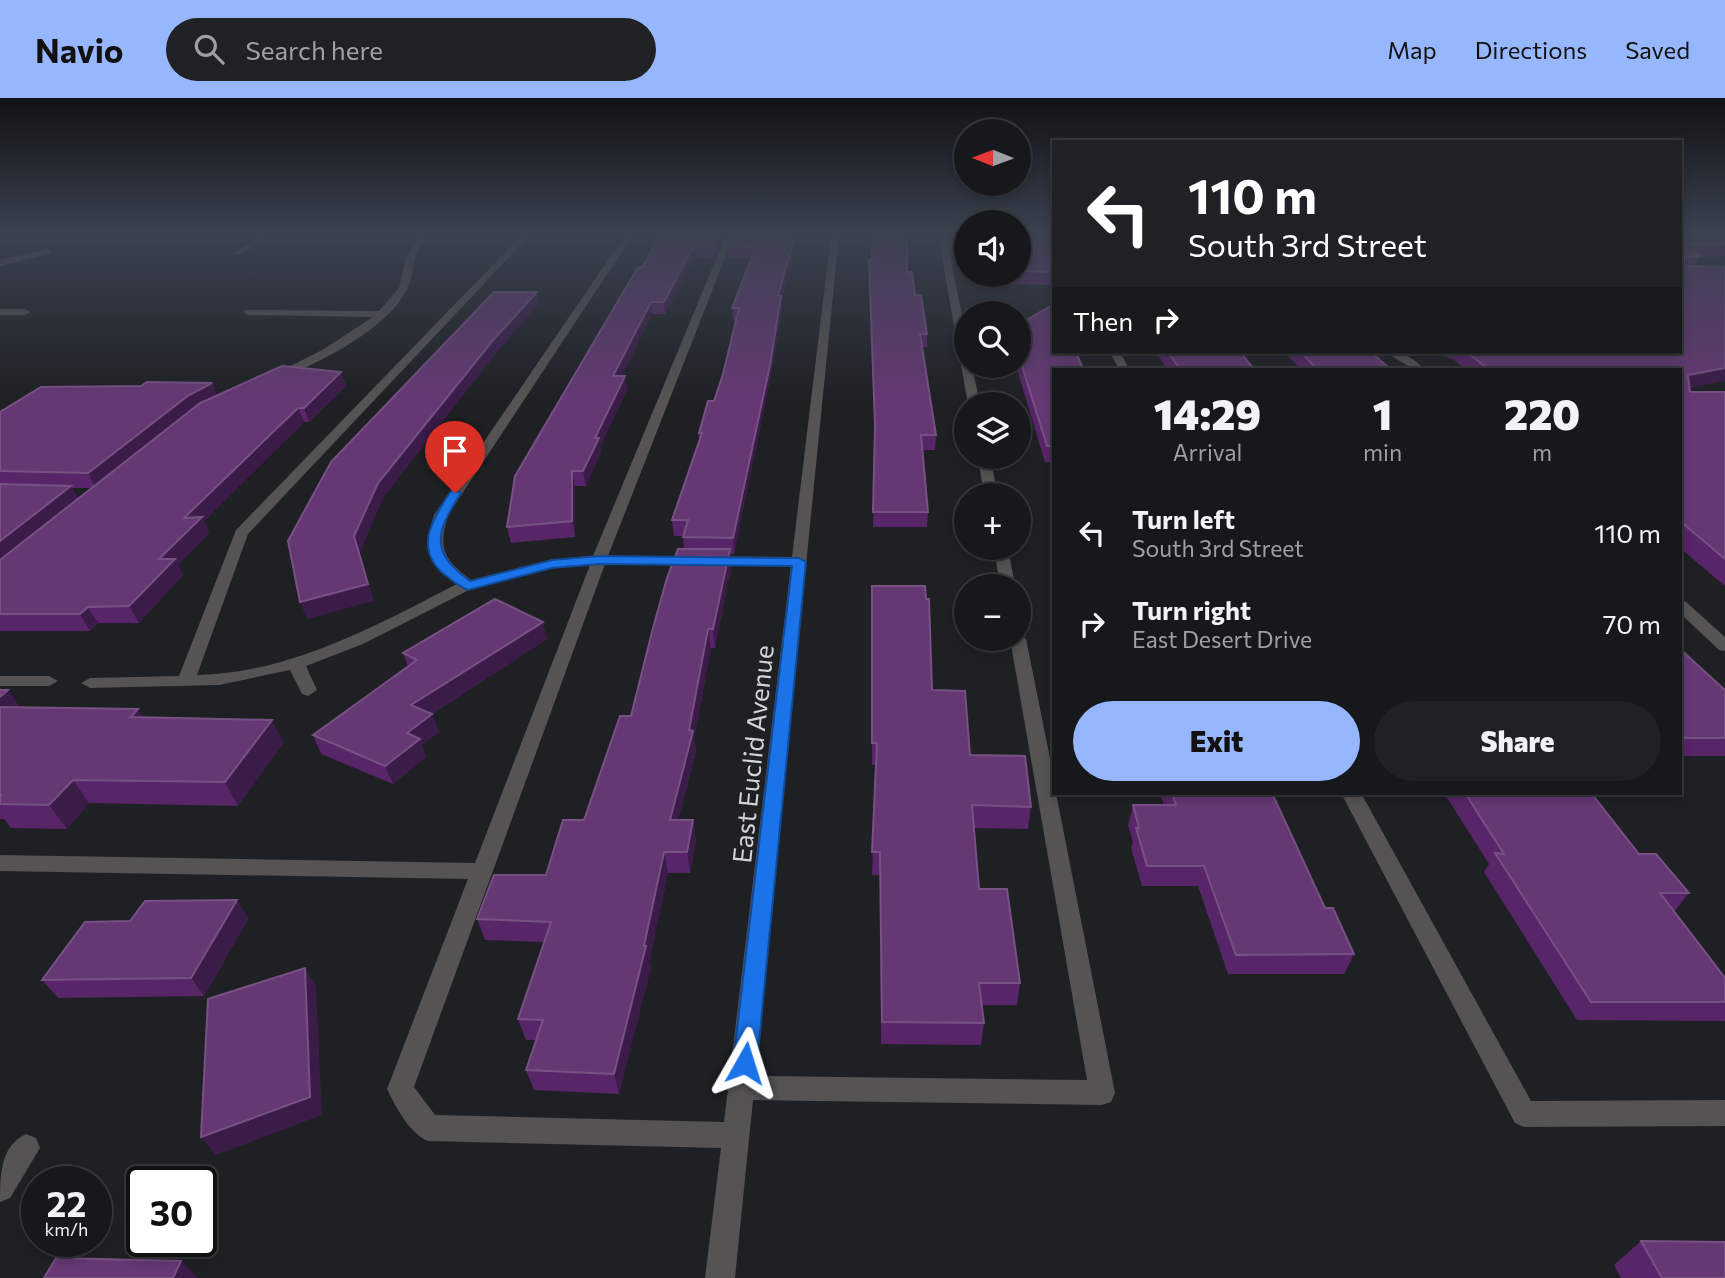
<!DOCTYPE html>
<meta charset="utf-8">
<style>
:root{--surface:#16181b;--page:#1f2124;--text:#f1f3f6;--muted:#9ea0a3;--line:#35373a;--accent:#96b6fd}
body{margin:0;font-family:Commissioner,sans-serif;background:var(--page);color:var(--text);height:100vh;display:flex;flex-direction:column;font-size:26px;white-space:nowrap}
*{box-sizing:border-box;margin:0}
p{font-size:23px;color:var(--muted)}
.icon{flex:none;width:38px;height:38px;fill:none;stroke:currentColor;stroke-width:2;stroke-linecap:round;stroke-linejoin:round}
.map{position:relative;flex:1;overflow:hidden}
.panel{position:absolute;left:1052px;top:270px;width:630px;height:427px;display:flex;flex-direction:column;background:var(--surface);border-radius:0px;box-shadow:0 4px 10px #0003,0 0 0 2px var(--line)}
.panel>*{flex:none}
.hud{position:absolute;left:1052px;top:42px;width:630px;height:214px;border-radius:0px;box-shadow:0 4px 10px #0003,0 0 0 2px var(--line);background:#202124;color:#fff;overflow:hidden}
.needle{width:46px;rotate:271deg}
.controls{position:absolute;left:954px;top:21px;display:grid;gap:14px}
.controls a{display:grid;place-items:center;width:77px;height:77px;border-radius:50%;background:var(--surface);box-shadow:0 4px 10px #0003,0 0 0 2px var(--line);font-size:35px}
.speed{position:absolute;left:21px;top:1068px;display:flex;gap:14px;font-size:35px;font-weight:700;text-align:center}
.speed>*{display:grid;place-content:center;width:91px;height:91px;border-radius:50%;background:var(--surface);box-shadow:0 4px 10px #0003,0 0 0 2px var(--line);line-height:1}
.speed small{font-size:18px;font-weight:400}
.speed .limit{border:4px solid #111;border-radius:10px;background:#fff;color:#111}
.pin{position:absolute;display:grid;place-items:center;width:60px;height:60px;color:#fff;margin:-72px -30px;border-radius:50% 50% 50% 0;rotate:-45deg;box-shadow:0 0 7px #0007}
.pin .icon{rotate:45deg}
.me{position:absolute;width:77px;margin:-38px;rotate:6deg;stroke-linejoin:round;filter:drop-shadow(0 0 5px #0008)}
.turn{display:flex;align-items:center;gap:24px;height:147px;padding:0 21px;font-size:32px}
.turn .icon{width:91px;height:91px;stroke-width:2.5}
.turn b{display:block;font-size:49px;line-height:60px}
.then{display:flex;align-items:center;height:66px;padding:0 21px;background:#0003;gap:14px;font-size:26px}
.eta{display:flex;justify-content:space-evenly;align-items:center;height:119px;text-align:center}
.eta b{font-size:42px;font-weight:800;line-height:49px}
.primary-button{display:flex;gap:14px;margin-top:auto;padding:14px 21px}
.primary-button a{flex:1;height:80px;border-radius:42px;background:var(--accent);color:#111;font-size:28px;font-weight:800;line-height:80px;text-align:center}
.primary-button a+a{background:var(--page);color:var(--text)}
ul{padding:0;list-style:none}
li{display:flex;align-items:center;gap:21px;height:91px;padding:0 21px}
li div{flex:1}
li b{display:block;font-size:26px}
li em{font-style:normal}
header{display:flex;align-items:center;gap:42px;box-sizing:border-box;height:98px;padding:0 35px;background:var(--accent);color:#111}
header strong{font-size:33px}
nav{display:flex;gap:38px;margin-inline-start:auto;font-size:24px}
.search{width:490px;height:63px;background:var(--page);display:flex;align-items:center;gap:18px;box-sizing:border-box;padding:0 24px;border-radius:38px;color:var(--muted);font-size:26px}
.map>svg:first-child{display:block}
</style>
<header>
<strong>Navio</strong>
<div class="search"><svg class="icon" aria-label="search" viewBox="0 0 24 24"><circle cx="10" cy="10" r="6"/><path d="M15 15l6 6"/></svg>Search here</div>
<nav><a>Map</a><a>Directions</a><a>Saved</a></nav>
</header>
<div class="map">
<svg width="1725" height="1180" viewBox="0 0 1725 1180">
<rect width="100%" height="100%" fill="#1e2024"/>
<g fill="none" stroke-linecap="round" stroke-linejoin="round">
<g fill="#555353" fill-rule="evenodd">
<polygon points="263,137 272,137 240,157 233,155"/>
<path d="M420,137H428C409,159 417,170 407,191C387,232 321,263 281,281H273V277L324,251L373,219L248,217L243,214L245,212L379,213L399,190L407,156Z"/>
<path d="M522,137H530L248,436L197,577C291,575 375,528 457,486C429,465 424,451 434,417L625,137H633L448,417C438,451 443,461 471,482L552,462L593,458L726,137H734L608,458L792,459L831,137H839L755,978L1087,982L1010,541H1018V536L1026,541L1054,680V695H1056L1115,995L1111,1004L1102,1007L753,1002L735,1180H705L721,1050L428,1043C410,1036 395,1008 387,991L468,781L0,773V757L475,765L590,467L552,470L473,490L363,546L306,568L317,592L308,598L302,596L290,572L219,587L90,590L81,585L90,580L179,578L236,432ZM605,466L791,468L724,1024L435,1017L414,989Z"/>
<polygon points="938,137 946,137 966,238 966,268 972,268 980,306 968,306"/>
<polygon points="48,151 51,155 0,168 0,162"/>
<polygon points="0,211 25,211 30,214 25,217 0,217"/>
<polygon points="1110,254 1120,254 1129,271 1119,271"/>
<path d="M1385,254C1401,253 1413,259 1424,271H1413Z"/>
<polygon points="978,359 990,359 998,397 984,397"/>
<polygon points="994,450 1008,450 1015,488 1000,488"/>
<polygon points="1680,502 1686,504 1725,539 1725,553 1719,552 1680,515"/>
<polygon points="0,578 49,578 58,583 49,588 0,588"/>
<polygon points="1341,695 1361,695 1531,1003 1725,1002 1725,1028 1524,1029 1515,1025"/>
<path d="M26,1036L36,1040L40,1050L10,1100L0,1104C0,1078 0,1048 26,1036Z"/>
</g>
</g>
<g fill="#582568" fill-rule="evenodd">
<polygon points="659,137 723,137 714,160 695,159 665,216 652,216 622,278 627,292 600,349 601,354 586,388 575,388 575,439 511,445 507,429 642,169 648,159"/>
<polygon points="732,137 798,137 782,199 782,210 770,281 734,456 730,456 731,470 715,550 711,550 694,641 696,653 678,722 693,722 696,743 690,775 668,775 649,864 651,869 619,996 534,992 526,972 536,942 526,942 518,921 544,844 485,842 477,821 546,777 584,722 631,618 684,451 683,438 674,438 672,422 699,342 699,335 714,303 723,276 736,222 733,222 732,210 752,160 728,160 727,148"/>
<polygon points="1018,137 1054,137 1054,187 986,186 984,177 1018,177"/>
<polygon points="1680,137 1725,137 1725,158 1699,159 1694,168 1689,290 1690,294 1725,294 1725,488 1680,450 1680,271 1465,271 1453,261 1432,254 1680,254"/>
<polygon points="869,173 915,197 927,236 927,249 922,249 936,337 935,352 923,352 928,414 927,429 873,429 875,338"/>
<polygon points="1018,227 1054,271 1054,364 1045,364 1016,268 1018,268"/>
<polygon points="1156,254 1240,254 1254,271 1167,271"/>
<polygon points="1285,254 1371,254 1390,271 1300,271"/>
<path d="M341,274L346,288L309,324H304L204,423L209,435L178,467L183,477L139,525H98L90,533H0V314L141,288L212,285L217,297ZM72,390H91L78,400Z"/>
<polygon points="872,488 970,657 1031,709 1028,731 974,730 979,791 1020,885 1017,907 982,907 984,925 981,947 881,946 880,777 872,777 876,667 872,667"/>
<polygon points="547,541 432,616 439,634 422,647 426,659 393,686 321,656 313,637 408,569 403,555"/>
<polygon points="1680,551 1725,592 1725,658 1680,658"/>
<polygon points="0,592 8,592 19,609 143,619 272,622 283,645 238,708 89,705 67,731 11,730 4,721 0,721"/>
<polygon points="1160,695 1272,695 1325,810 1354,856 1344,876 1228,876 1198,788 1142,788 1131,750 1133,744 1128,727 1133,707 1164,707"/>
<polygon points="1444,695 1591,695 1639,756 1689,795 1674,814 1725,880 1725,923 1577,922 1484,774 1489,766"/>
<polygon points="237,802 248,821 204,898 58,900 42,882"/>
<polygon points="1641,1143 1725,1180 1621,1180 1614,1167"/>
</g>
<g fill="#3b1b48">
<polygon points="718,137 723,137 714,160 713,148"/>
<polygon points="795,137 798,137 782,199 782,210 770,281 734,456 733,440 778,198"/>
<polygon points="694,148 695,159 665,216 664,204"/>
<polygon points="537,194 539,206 497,254 383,400 360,455 374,503 307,521 300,504 354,438 378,385 494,241"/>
<polygon points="651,204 652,216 615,292 613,278"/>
<polygon points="1725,270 1725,283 1680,292 1688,277"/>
<polygon points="341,274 346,288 309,324 304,310"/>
<polygon points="625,278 627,292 600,349 601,354 586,388 583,373 595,340"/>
<polygon points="212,285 218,299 96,390 88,375 189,297"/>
<polygon points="298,310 304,324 204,423 209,435 178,467 183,477 139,525 129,508 184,420"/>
<polygon points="572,373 575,388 575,439 572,423"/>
<polygon points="71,388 80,403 0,468 0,443"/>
<polygon points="730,451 731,470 715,550 713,531"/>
<polygon points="88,509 98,525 90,533 80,516"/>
<polygon points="543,524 547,541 418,625 411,607"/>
<polygon points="708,531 711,550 694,641 696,653 673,743 670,722 689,632"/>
<polygon points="8,592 24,615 0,622 0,599"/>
<polygon points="138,611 152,635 131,619"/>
<polygon points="432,616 439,634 422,647 426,659 393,686 385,668 407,635"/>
<polygon points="272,622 283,645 238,708 225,684"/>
<polygon points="73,682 89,705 67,731 49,707"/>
<polygon points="693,722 696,743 690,775 687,754"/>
<polygon points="664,754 668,775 649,864 651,869 619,996 614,976 644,848"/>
<polygon points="237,802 248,821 204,898 191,880"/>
<polygon points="305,870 316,888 322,1017 216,1057 201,1039"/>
<polygon points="181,1163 198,1180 173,1180"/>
</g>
<g fill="#653874" stroke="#775084" stroke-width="2">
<polygon points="659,137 718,137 713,148 694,148 664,204 651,204 613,278 625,278 595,340 599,340 583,373 572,373 572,423 507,429 515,378 638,169 642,169 648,159"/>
<polygon points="732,137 795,137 778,198 781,198 770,267 733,440 683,439 688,422 672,422 702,335 699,335 708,303 714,303 723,276 739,210 732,210 756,149 727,148"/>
<polygon points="873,137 907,137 907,174 912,174 915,197 921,197 927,236 920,236 936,337 921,337 928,414 873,414 875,327 869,162 872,162"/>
<polygon points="1018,137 1054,137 1054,174 1018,173"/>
<polygon points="1680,137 1725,137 1725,146 1680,148"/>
<polygon points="1680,149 1700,158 1684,159 1684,168 1725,169 1725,270 1688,277 1690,294 1725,294 1725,461 1680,423 1680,271 1488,271 1467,254 1680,254"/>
<polygon points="494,194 537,194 494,241 378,385 354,438 368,486 300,504 288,443 331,364"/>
<polygon points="1054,206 1054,254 1076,254 1083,271 1054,271 1054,348 1047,348 1018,255 1018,227"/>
<polygon points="1168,254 1240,254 1254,271 1180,271"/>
<polygon points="1301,254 1371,254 1390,271 1317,271"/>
<polygon points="282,268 341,274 304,310 298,310 184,420 202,419 159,461 175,461 129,508 88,509 80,516 0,516 0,462 200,305"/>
<polygon points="147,284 212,285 189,297 88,375 0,373 0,314 41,289 141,288"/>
<polygon points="0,386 71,388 0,443"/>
<polygon points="678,451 730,451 713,531 708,531 689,632 693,633 670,722 693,722 687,754 664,754 644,848 646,848 614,976 526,972 543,922 518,921 551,824 477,821 494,777 546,777 563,722 584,722 620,618 631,618 653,530 667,480"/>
<polygon points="872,488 925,488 926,501 929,501 932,592 965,593 970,657 1025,658 1031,709 972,707 979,791 1007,791 1020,885 979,885 984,925 882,924 880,754 872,754 877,645 872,645"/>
<polygon points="495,501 543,524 411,607 432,616 407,635 420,641 385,668 313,637 417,562 403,555"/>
<polygon points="1680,551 1725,592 1725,640 1680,640"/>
<polygon points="0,592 8,592 0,599"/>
<polygon points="0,609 138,611 131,619 272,622 225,684 73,682 49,707 0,706 0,699 1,697 0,697"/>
<polygon points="1172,695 1272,695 1325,810 1333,810 1354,856 1236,857 1204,768 1147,768 1136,730 1139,730 1133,707 1176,707"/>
<polygon points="1465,695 1591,695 1639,756 1656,756 1689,795 1660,795 1725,880 1725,904 1591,904 1495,755 1504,756"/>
<polygon points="237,802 191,880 42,882 85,824 130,823 145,803"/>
<polygon points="305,870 310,999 201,1039 208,901"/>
<polygon points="1641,1143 1725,1144 1725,1180 1662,1180"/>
<polygon points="56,1160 181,1163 173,1180 44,1180"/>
</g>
<linearGradient id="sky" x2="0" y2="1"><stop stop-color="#101214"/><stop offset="0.45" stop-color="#3b4250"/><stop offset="1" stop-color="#3b4250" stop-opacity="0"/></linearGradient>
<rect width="1725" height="302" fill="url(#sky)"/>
<path fill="#1a73e8" stroke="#114b97" stroke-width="2" d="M455,392L461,395C436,434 429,454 470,483L552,462L599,458L799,460L806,464L757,965L753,973L745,976L737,973L733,965L792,468L599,466L552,470L468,492C461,489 455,485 449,480C412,454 431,422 451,393Z"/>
<g text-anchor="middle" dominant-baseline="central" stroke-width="7" stroke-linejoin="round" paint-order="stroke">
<g font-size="26" fill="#d3d4d7" stroke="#1e2024">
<text transform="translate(752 656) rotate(-84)">East Euclid Avenue</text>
</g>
</g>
</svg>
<div class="controls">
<a><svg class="needle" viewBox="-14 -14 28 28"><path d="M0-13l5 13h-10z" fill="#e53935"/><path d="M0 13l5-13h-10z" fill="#9ea0a3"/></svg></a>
<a><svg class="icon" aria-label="sound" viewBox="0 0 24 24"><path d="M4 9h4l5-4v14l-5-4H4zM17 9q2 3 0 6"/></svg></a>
<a><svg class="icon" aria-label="search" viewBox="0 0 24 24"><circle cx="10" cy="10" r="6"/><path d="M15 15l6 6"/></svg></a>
<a><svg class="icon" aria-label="layers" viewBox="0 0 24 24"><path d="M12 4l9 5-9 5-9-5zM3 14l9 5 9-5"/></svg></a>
<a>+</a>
<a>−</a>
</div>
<div class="speed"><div>22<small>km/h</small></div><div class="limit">30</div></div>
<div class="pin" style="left:455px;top:395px;background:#d93025"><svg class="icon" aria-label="arrive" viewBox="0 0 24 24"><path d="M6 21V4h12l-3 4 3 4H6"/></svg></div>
<svg class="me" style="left:745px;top:965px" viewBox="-20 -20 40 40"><path d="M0-17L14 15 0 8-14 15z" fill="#1a73e8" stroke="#fff" stroke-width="4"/></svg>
<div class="hud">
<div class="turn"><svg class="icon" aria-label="left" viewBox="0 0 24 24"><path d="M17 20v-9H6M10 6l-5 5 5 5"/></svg><div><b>110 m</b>South 3rd Street</div></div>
<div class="then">Then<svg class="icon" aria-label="right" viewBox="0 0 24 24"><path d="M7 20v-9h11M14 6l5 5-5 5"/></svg></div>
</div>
<section class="panel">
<div class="eta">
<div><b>14:29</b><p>Arrival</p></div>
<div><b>1</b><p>min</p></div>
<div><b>220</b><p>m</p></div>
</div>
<ul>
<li><svg class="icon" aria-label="left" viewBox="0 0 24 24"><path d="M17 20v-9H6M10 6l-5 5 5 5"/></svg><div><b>Turn left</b><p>South 3rd Street</p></div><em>110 m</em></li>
<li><svg class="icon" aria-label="right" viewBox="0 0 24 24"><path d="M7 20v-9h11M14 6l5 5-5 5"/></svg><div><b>Turn right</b><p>East Desert Drive</p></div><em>70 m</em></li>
</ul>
<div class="primary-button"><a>Exit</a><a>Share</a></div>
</section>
</div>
